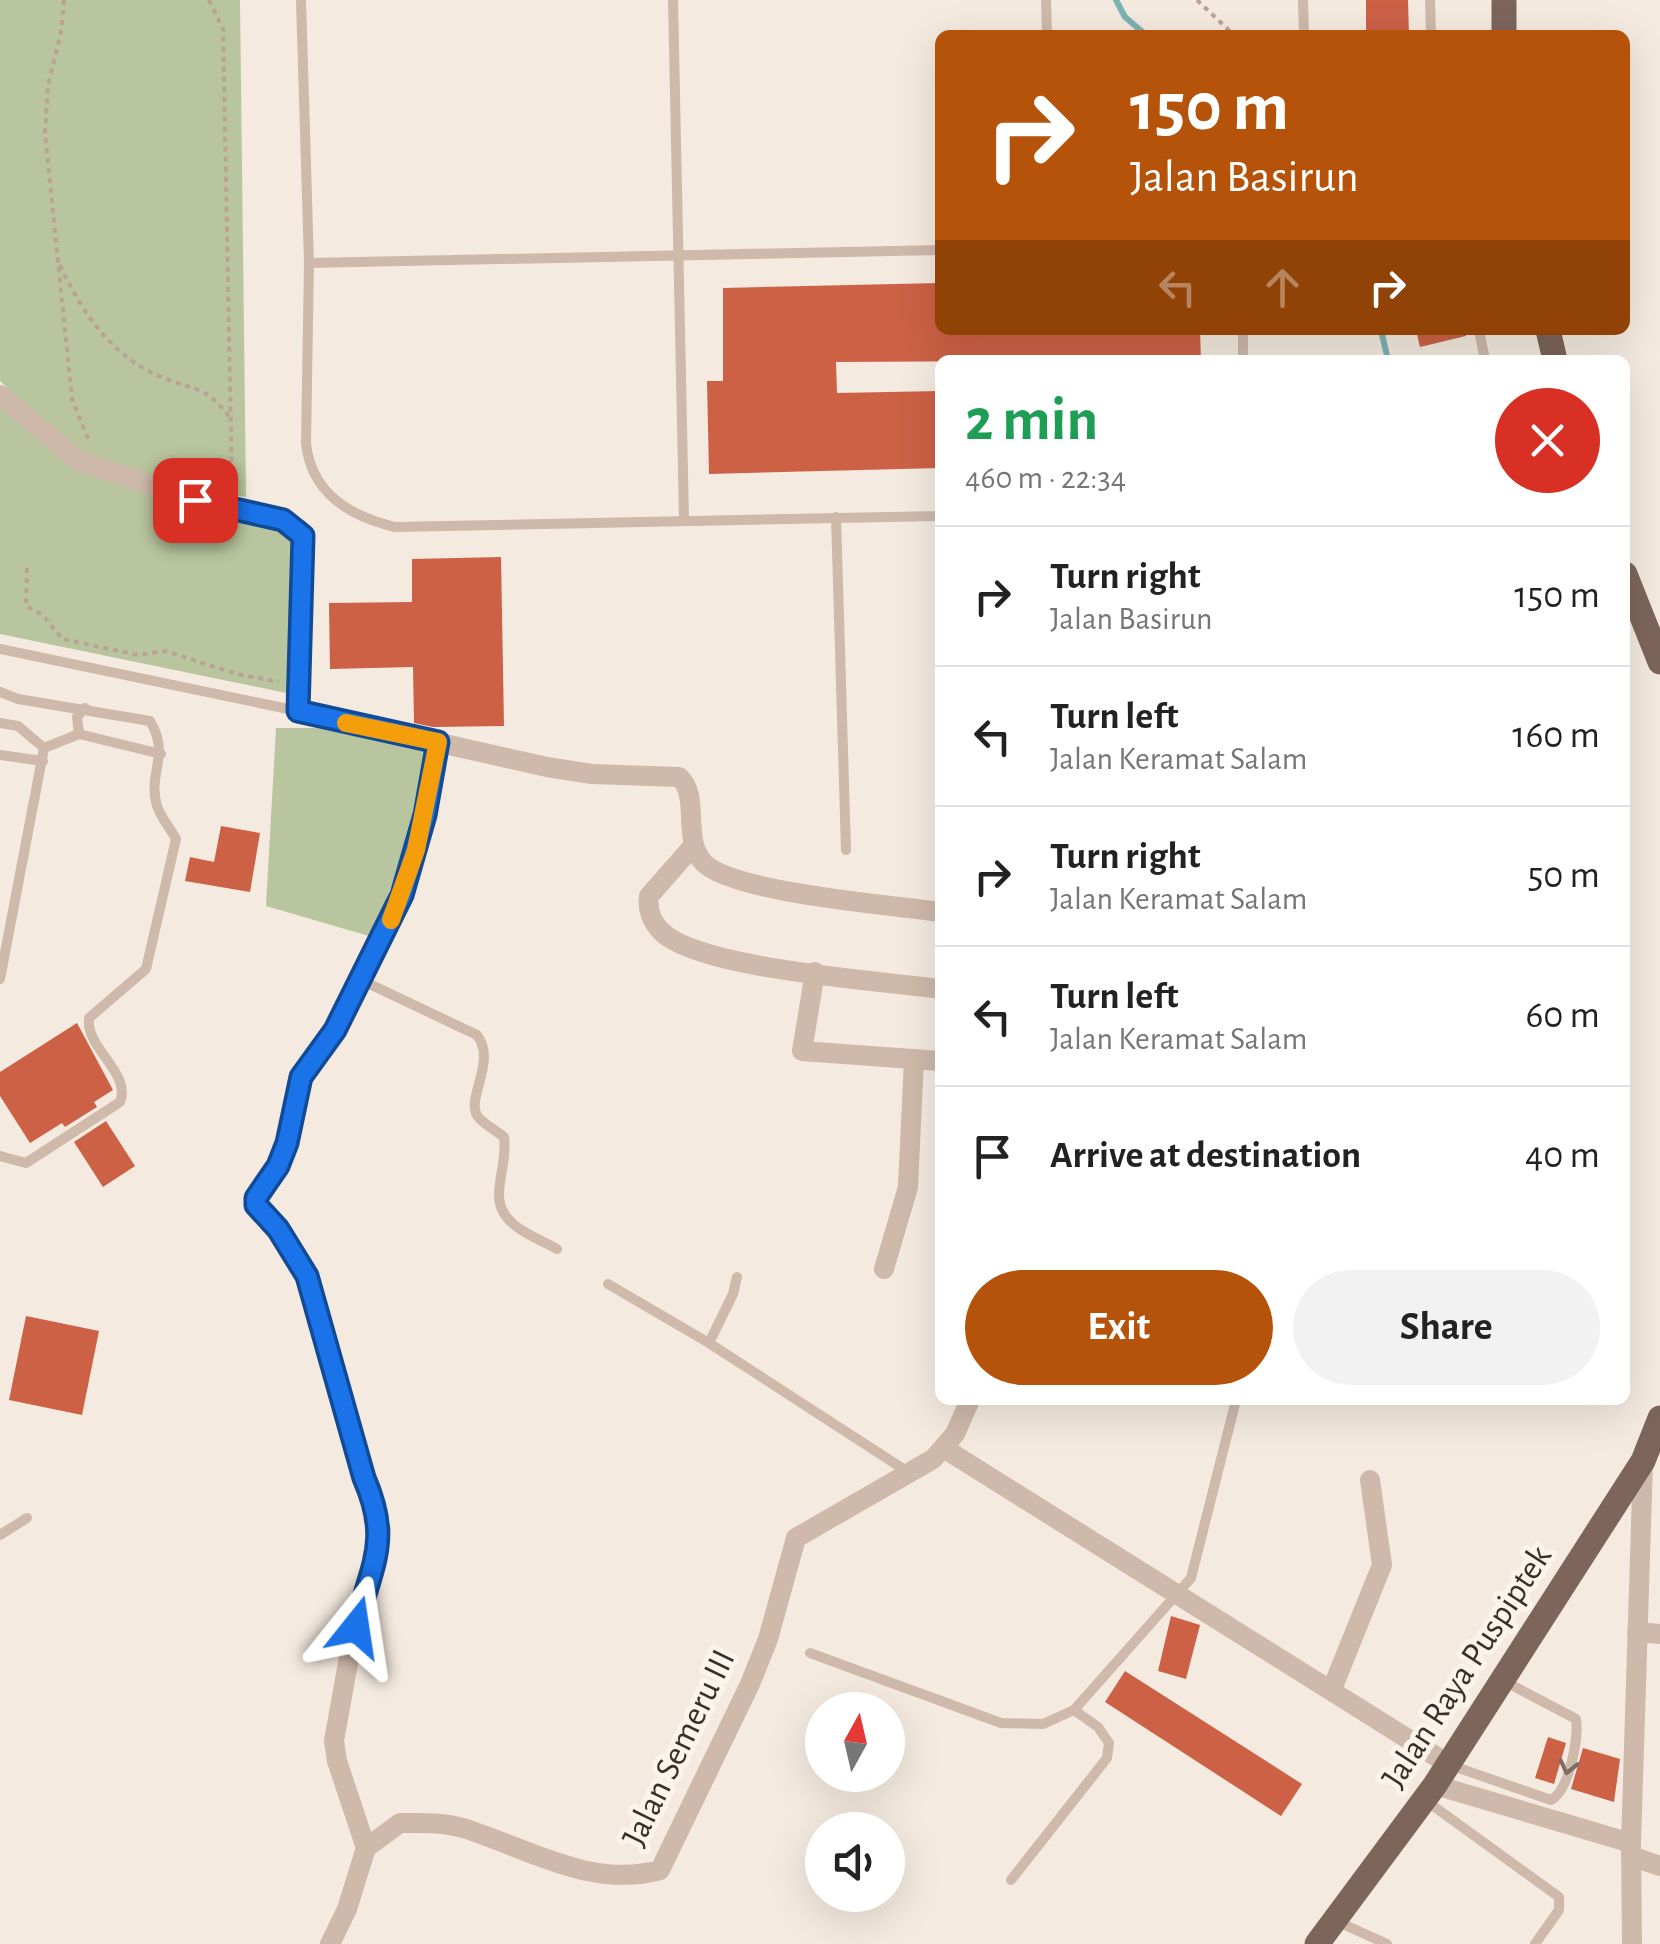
<!DOCTYPE html>
<meta charset="utf-8">
<style>
:root{--surface:#fff;--page:#f2f2f2;--text:#222;--muted:#767676;--line:#e0e0e0;--accent:#b45309}
body{margin:0;font-family:"Alegreya Sans",sans-serif;background:var(--page);color:var(--text);height:100vh;display:flex;flex-direction:column;font-size:38px;white-space:nowrap}
*{box-sizing:border-box;margin:0}
p{font-size:32px;color:var(--muted)}
.icon{flex:none;width:55px;height:55px;fill:none;stroke:currentColor;stroke-width:2;stroke-linecap:round;stroke-linejoin:round}
.map{position:relative;flex:1;overflow:hidden}
.details{position:absolute;left:935px;top:355px;width:695px;height:1050px;display:flex;flex-direction:column;background:var(--surface);border-radius:15px;box-shadow:0 10px 40px #0002}
.details>*{flex:none}
.hud{position:absolute;left:935px;top:30px;width:695px;height:305px;border-radius:15px;box-shadow:0 10px 40px #0002;background:#b45309;color:#fff;overflow:hidden}
.needle{width:65px;rotate:8deg}
.fabs{position:absolute;left:805px;top:1692px;display:grid;gap:20px}
.fabs a{display:grid;place-items:center;width:100px;height:100px;border-radius:50%;background:var(--surface);box-shadow:0 10px 40px #0002;font-size:50px}
.pin{position:absolute;display:grid;place-items:center;width:85px;height:85px;color:#fff;margin:-42px;border-radius:20px;box-shadow:0 5px 15px #0006}
.me{position:absolute;width:110px;margin:-55px;rotate:15deg;stroke-linejoin:round;filter:drop-shadow(0 0 8px #0008)}
.turn{display:flex;align-items:center;gap:35px;height:210px;padding:0 30px;font-size:45px}
.turn .icon{width:130px;height:130px;stroke-width:2.5}
.turn b{display:block;font-size:70px;line-height:85px}
.lanes{display:flex;align-items:center;height:95px;padding:0 30px;background:#0003;justify-content:center;gap:50px;direction:ltr}
.lanes .off{opacity:.35}
.round{display:grid;place-items:center;flex:none;width:105px;height:105px;border-radius:52px;background:var(--page)}
.headline{display:flex;align-items:center;justify-content:space-between;height:170px;padding:0 30px}
h1{font-size:60px;font-weight:700;line-height:75px;color:#1e9e55}
.button{display:flex;gap:20px;margin-top:auto;padding:20px 30px}
.button a{flex:1;height:115px;border-radius:60px;background:var(--accent);color:#fff;font-size:40px;font-weight:700;line-height:115px;text-align:center}
.button a+a{background:var(--page);color:var(--text)}
ul{padding:0;list-style:none}
li{display:flex;align-items:center;gap:30px;height:140px;padding:0 30px;border-top:2px solid var(--line)}
li div{flex:1}
li b{display:block;font-size:38px}
li em{font-style:normal}
.map>svg:first-child{display:block}
</style>
<div class="map">
<svg width="1660" height="1944" viewBox="0 0 1660 1944">
<rect width="100%" height="100%" fill="#f4eadf"/>
<g fill="#b9c59e">
<path d="M0,0H240L246,497C200,490 139,480 96,459C59,441 29,409 0,381Z"/>
<polygon points="0,408 84,472 281,527 295,539 291,694 0,634"/>
<path d="M276,728H317L429,752C414,814 400,879 369,936L266,906Z"/>
</g>
<g fill="none" stroke-linecap="round" stroke-linejoin="round">
<g stroke="#7db3b3" stroke-width="6">
<polyline points="1116,0 1125,17 1146,35"/>
<polyline points="1381,330 1388,360"/>
</g>
</g>
<g fill="#cc6146">
<polygon points="1366,0 1408,0 1409,35 1366,35"/>
<polygon points="940,283 940,330 1200,330 1201,360 836,362 837,393 940,391 940,468 709,474 707,381 723,381 723,288"/>
<polygon points="1416,330 1465,330 1466,336 1420,347"/>
<polygon points="501,557 504,726 433,727 414,723 413,667 330,669 329,603 412,602 412,559"/>
<polygon points="221,826 260,833 250,892 185,881 190,857 214,862"/>
<polygon points="77,1023 113,1090 94,1102 97,1107 65,1127 62,1123 30,1143 0,1096 0,1072"/>
<polygon points="106,1121 135,1166 103,1187 74,1142"/>
<polygon points="26,1316 99,1331 82,1415 9,1400"/>
<polygon points="1171,1616 1200,1625 1186,1679 1158,1671"/>
<polygon points="1125,1671 1302,1784 1281,1816 1105,1702"/>
<polygon points="1548,1737 1566,1743 1554,1784 1535,1778"/>
<polygon points="1583,1748 1620,1759 1614,1802 1571,1789"/>
</g>
<g fill="none" stroke-linecap="round" stroke-linejoin="round">
<g stroke="#baa394" stroke-width="4" stroke-dasharray="5 5" stroke-linecap="butt">
<polyline points="64,0 61,32 48,85 45,133 72,399 89,441"/>
<polyline points="209,0 223,29 232,487"/>
<polyline points="1197,0 1234,35"/>
<path d="M60,265C81,311 112,357 161,377C198,392 204,384 231,419"/>
<polyline points="27,568 26,606 43,615 62,639 138,655 165,651 237,674 279,682"/>
</g>
<g stroke="#ceb9aa" stroke-width="10">
<path d="M301,0L309,263L306,443C311,493 349,516 395,527L940,516"/>
<polyline points="673,0 684,519"/>
<polyline points="1046,0 1047,35"/>
<polyline points="1303,0 1304,35"/>
<polyline points="1430,0 1431,35"/>
<polyline points="309,263 940,250"/>
<polyline points="1243,330 1243,360"/>
<polyline points="1479,330 1485,360"/>
<polyline points="836,517 846,850"/>
<polyline points="0,649 298,711"/>
<path d="M0,692L18,699L150,721C170,754 149,771 156,802C158,814 170,828 176,839L146,969L89,1018C85,1048 132,1073 120,1102L26,1163L0,1156"/>
<polyline points="0,723 18,726 44,748 79,734 161,754"/>
<polyline points="79,734 77,717 85,708"/>
<polyline points="0,755 43,761"/>
<polyline points="0,979 44,748"/>
<path d="M361,980L477,1035C498,1062 463,1102 479,1118C485,1125 497,1131 504,1137C507,1159 499,1175 499,1195C499,1226 534,1236 557,1249"/>
<polyline points="608,1284 709,1343 908,1472"/>
<polyline points="709,1343 733,1294 737,1277"/>
<polyline points="0,1535 27,1518"/>
<polyline points="810,1653 1001,1723 1043,1724 1074,1710 1191,1578 1236,1400"/>
<path d="M1450,1765L1551,1800C1569,1791 1579,1738 1576,1719L1504,1681"/>
<polyline points="1425,1800 1559,1897 1559,1910 1535,1944"/>
<polyline points="1011,1880 1107,1758 1109,1743 1098,1727 1074,1710"/>
<polyline points="1334,1920 1387,1944"/>
</g>
<g stroke="#ceb9aa" stroke-width="20">
<path d="M0,395L79,461L195,500L283,520L299,529L305,545L298,711L547,767L592,774L679,777C701,796 681,840 704,863C734,893 893,905 940,912"/>
<path d="M693,846L649,896C647,909 652,922 661,931C697,969 883,981 940,989"/>
<polyline points="815,972 802,1051 940,1061"/>
<polyline points="884,1269 908,1187 914,1059"/>
<polyline points="945,1449 1448,1764"/>
<polyline points="1637,1632 1660,1634"/>
<polyline points="1332,1689 1382,1565 1370,1480"/>
<polyline points="1435,1785 1631,1843"/>
<polyline points="366,1848 337,1761 334,1741 348,1663 381,1530 307,1276 279,1229 257,1205 256,1198 278,1166 287,1143 301,1077 335,1030 402,895 425,815 438,742"/>
<polyline points="1631,1856 1660,1866"/>
<path d="M330,1944L347,1909L366,1848L400,1823C422,1823 442,1822 463,1828C527,1848 591,1889 660,1870L750,1684L768,1639L796,1538L933,1459L955,1434L970,1400"/>
<polyline points="1632,1944 1631,1843 1643,1461"/>
</g>
<g stroke="#7d655a" stroke-width="25">
<polyline points="1504,0 1504,35"/>
<polyline points="1548,330 1555,360"/>
<polyline points="1625,574 1660,662"/>
<polyline points="1317,1944 1435,1785 1643,1461 1660,1418"/>
</g>
</g>
<defs><path id="oneway-chevron" d="M-2-3.5L2.5 0L-2 3.5" fill="none" stroke-width="1.6" stroke-linecap="round" stroke-linejoin="round" transform="scale(2.5)"/></defs>
<use stroke="#7d6d64" href="#oneway-chevron" transform="translate(1568 1767) rotate(103)"/>
<g fill="none" stroke-linecap="round" stroke-linejoin="round">
<g stroke="#114b97" stroke-width="25">
<path id="route" d="M195,500L283,520L303,536L298,711L438,742L425,815L402,895L335,1030L301,1077L287,1143L278,1166L256,1198V1205L278,1229L307,1276L364,1478C392,1542 371,1564 356,1627"/>
</g>
<use href="#route" stroke="#1a73e8" stroke-width="18"/>
<polyline stroke="#f59e0b" stroke-width="18" points="346,723 438,742 416,850 391,920"/>
</g>
<g text-anchor="middle" dominant-baseline="central" stroke-width="10" stroke-linejoin="round" paint-order="stroke">
<g font-size="35" fill="#3b2f2a" stroke="#fbf4ed">
<text transform="translate(1467 1667) rotate(-57)">Jalan Raya Puspiptek</text>
<text transform="translate(679 1748) rotate(-64)">Jalan Semeru III</text>
</g>
</g>
</svg>
<div class="fabs">
<a><svg class="needle" viewBox="-14 -14 28 28"><path d="M0-13l5 13h-10z" fill="#e53935"/><path d="M0 13l5-13h-10z" fill="#767676"/></svg></a>
<a><svg class="icon" aria-label="sound" viewBox="0 0 24 24"><path d="M4 9h4l5-4v14l-5-4H4zM17 9q2 3 0 6"/></svg></a>
</div>
<div class="pin" style="left:195px;top:500px;background:#d93025"><svg class="icon" aria-label="arrive" viewBox="0 0 24 24"><path d="M6 21V4h12l-3 4 3 4H6"/></svg></div>
<svg class="me" style="left:356px;top:1627px" viewBox="-20 -20 40 40"><path d="M0-17L14 15 0 8-14 15z" fill="#1a73e8" stroke="#fff" stroke-width="4"/></svg>
<div class="hud">
<div class="turn"><svg class="icon" aria-label="right" viewBox="0 0 24 24"><path d="M7 20v-9h11M14 6l5 5-5 5"/></svg><div><b>150 m</b>Jalan Basirun</div></div>
<div class="lanes"><svg class="icon off" aria-label="left" viewBox="0 0 24 24"><path d="M17 20v-9H6M10 6l-5 5 5 5"/></svg><svg class="icon off" aria-label="ahead" viewBox="0 0 24 24"><path d="M12 20V5M6 11l6-6 6 6"/></svg><svg class="icon" aria-label="right" viewBox="0 0 24 24"><path d="M7 20v-9h11M14 6l5 5-5 5"/></svg></div>
</div>
<section class="details">
<div class="headline"><div><h1>2 min</h1><p>460 m · 22:34</p></div><a class="round" style="background:#d93025;color:#fff"><svg class="icon" aria-label="close" viewBox="0 0 24 24"><path d="M6 6l12 12M18 6L6 18"/></svg></a></div>
<ul>
<li><svg class="icon" aria-label="right" viewBox="0 0 24 24"><path d="M7 20v-9h11M14 6l5 5-5 5"/></svg><div><b>Turn right</b><p>Jalan Basirun</p></div><em>150 m</em></li>
<li><svg class="icon" aria-label="left" viewBox="0 0 24 24"><path d="M17 20v-9H6M10 6l-5 5 5 5"/></svg><div><b>Turn left</b><p>Jalan Keramat Salam</p></div><em>160 m</em></li>
<li><svg class="icon" aria-label="right" viewBox="0 0 24 24"><path d="M7 20v-9h11M14 6l5 5-5 5"/></svg><div><b>Turn right</b><p>Jalan Keramat Salam</p></div><em>50 m</em></li>
<li><svg class="icon" aria-label="left" viewBox="0 0 24 24"><path d="M17 20v-9H6M10 6l-5 5 5 5"/></svg><div><b>Turn left</b><p>Jalan Keramat Salam</p></div><em>60 m</em></li>
<li><svg class="icon" aria-label="arrive" viewBox="0 0 24 24"><path d="M6 21V4h12l-3 4 3 4H6"/></svg><div><b>Arrive at destination</b></div><em>40 m</em></li>
</ul>
<div class="button"><a>Exit</a><a>Share</a></div>
</section>
</div>
